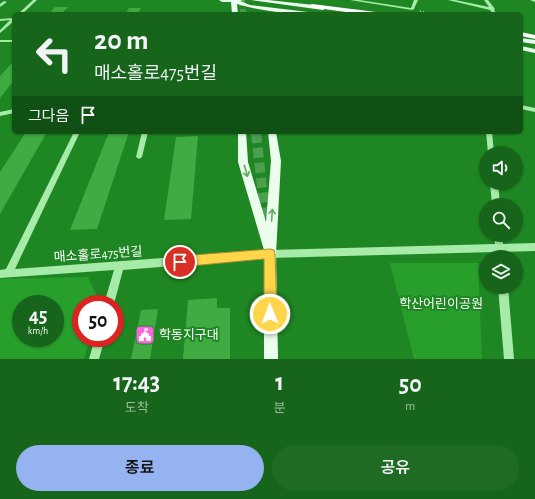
<!DOCTYPE html>
<html lang="ko">
<meta charset="utf-8">
<style>
:root{--surface:#16651a;--page:#1f6b23;--text:#f1f3f6;--muted:#9ebda2;--accent:#95b2f1}
body{margin:0;font-family:"Alegreya Sans","Noto Sans KR",sans-serif;background:var(--page);color:var(--text);height:100vh;display:flex;flex-direction:column;font-size:15px;white-space:nowrap}
*{box-sizing:border-box;margin:0}
p{font-size:13px;color:var(--muted)}
.icon{flex:none;width:22px;height:22px;fill:none;stroke:currentColor;stroke-width:2;stroke-linecap:round;stroke-linejoin:round}
.map{position:relative;height:359px;overflow:hidden}
.panel{display:flex;flex-direction:column;background:var(--surface);flex:1}
.panel>*{flex:none}
.top-card{position:absolute;left:12px;top:12px;width:511px;height:122px;border-radius:6px;box-shadow:0 1px 3px #0004;background:#16651a;color:var(--text);overflow:hidden}
.fabs{position:absolute;left:479px;top:146px;display:grid;gap:8px}
.fabs a{display:grid;place-items:center;width:44px;height:44px;border-radius:50%;background:var(--surface);box-shadow:0 1px 3px #0004;font-size:20px}
.speed{position:absolute;left:12px;top:295px;display:flex;gap:8px;font-size:20px;font-weight:700;text-align:center}
.speed>*{display:grid;place-content:center;width:52px;height:52px;border-radius:50%;background:var(--surface);box-shadow:0 1px 3px #0004;line-height:1}
.speed small{font-size:10px;font-weight:400}
.speed .limit{border:6px solid #d22;background:#fff;color:#111}
.pin{position:absolute;display:grid;place-items:center;width:34px;height:34px;color:#fff;margin:-17px;border:2px solid #fff;border-radius:50%;box-shadow:0 1px 4px #0007}
.me{position:absolute;width:44px;margin:-22px;rotate:359deg;stroke-linejoin:round;filter:drop-shadow(0 0 3px #0008)}
.turn{display:flex;align-items:center;gap:14px;height:84px;padding:0 16px;font-size:18px}
.turn .icon{width:52px;height:52px;stroke-width:2.5}
.turn b{display:block;font-size:28px;line-height:34px}
.then{display:flex;align-items:center;height:38px;padding:0 16px;background:#0003;gap:8px;font-size:15px}
.eta{display:flex;justify-content:space-evenly;align-items:center;height:68px;text-align:center}
.eta b{font-size:24px;font-weight:600;line-height:28px}
.cta{display:flex;gap:8px;margin-top:auto;padding:8px 16px}
.cta a{flex:1;height:46px;border-radius:24px;background:var(--accent);color:#111;font-size:16px;font-weight:600;line-height:46px;text-align:center}
.cta a+a{background:var(--page);color:var(--text)}
.map>svg:first-child{display:block}
</style>
<div class="map">
<svg width="535" height="359" viewBox="0 0 535 359">
<rect width="100%" height="100%" fill="#1e8723"/>
<g fill="#289f2b" fill-rule="evenodd">
<polygon points="390,263 478,263 482,359 414,359"/>
<path d="M88,277L100,303L81,304V338H90L84,359H0V279ZM21,304H55V338H21Z"/>
</g>
<g fill="#3fab42">
<polygon points="55,7 68,7 61,14 49,14"/>
<polygon points="129,8 141,8 138,14 125,14"/>
<polygon points="11,64 14,64 14,80 0,98 0,76"/>
<polygon points="26,132 47,132 0,214 0,172"/>
<polygon points="109,132 129,132 97,229 70,230"/>
<polygon points="198,136 191,219 164,220 176,137"/>
<polygon points="217,298 217,308 230,308 230,359 183,359 188,300"/>
<polygon points="158,309 150,359 131,359 141,310"/>
</g>
<g fill="none" stroke-linecap="round" stroke-linejoin="round">
<polyline stroke="#4b9f4f" stroke-width="6" stroke-dasharray="6 3" stroke-linecap="butt" points="242,0 243,14"/>
<polyline stroke="#4b9f4f" stroke-width="8" stroke-dasharray="8 4" stroke-linecap="butt" points="256,132 256,134"/>
<polyline stroke="#4b9f4f" stroke-width="10" stroke-dasharray="10 5" stroke-linecap="butt" points="256,133 267,232"/>
<polyline stroke="#4b9f4f" stroke-width="13" stroke-dasharray="13 6" stroke-linecap="butt" points="267,231 267,233"/>
<polyline stroke="#a7eba9" stroke-width="1.5" stroke-dasharray="1 2" stroke-linecap="butt" points="420,11 434,14"/>
<g fill="#a7eba9" fill-rule="evenodd">
<polygon points="33,0 37,0 22,14 18,14"/>
<polygon points="350,0 359,0 411,8 414,0 418,0 414,9 412,10"/>
<polygon points="448,0 455,0 489,7 484,0 488,0 495,9 494,10 497,14 493,14 490,10"/>
<polygon points="530,0 535,0 535,2"/>
<polygon points="4,1 7,2 0,7 0,4"/>
<polygon points="39,12 41,12 42,14 38,14"/>
<polygon points="14,18 14,21 0,33 0,30 10,20 0,21 0,19"/>
<rect x="0" y="40" width="14" height="2"/>
<polygon points="521,105 535,108 535,112 521,109"/>
<polygon points="14,109 14,113 0,116 0,112"/>
<polygon points="74,132 80,132 15,269 270,250 495,244 494,235 502,235 503,244 535,243 535,251 504,252 504,257 496,257 495,252 270,258 123,270 114,304 104,304 114,270 0,278 0,270 6,269"/>
<polygon points="142,132 148,132 142,157 139,159 136,157"/>
<polygon points="486,132 492,132 494,153 488,153"/>
<polygon points="490,183 498,183 500,205 492,205"/>
<polygon points="498,287 508,287 514,359 504,359"/>
<polygon points="95,338 105,338 99,359 89,359"/>
</g>
<g fill="#ebfeed" fill-rule="evenodd">
<path d="M219,0H243L240,1L250,5L308,12L311,14C287,14 260,11 237,4L238,14H232L231,2H222Z"/>
<polygon points="251,0 268,0 323,6 326,8 323,10"/>
<polygon points="521,38 535,40 535,44 521,42"/>
<polygon points="521,46 535,49 535,53 521,50"/>
<polygon points="238,132 246,132 248,162 266,222 271,161 268,132 276,132 281,161 276,254 278,359 264,359 264,250 238,162"/>
</g>
<g fill="#fff" fill-rule="evenodd">
<polygon points="312,4 376,12 379,14 360,14 310,7 310,5"/>
<polygon points="521,32 535,35 535,39 521,36"/>
</g>
</g>
<defs><path id="oneway-shaft" d="M-6 0H5M1.5-3L5.5 0L1.5 3" fill="none" stroke-width="1.6" stroke-linecap="round" stroke-linejoin="round"/></defs>
<g stroke="#5cab60">
<use href="#oneway-shaft" transform="translate(246 171) rotate(74)"/>
<use href="#oneway-shaft" transform="translate(272 215) rotate(-86)"/>
</g>
<polygon fill="#ffd54a" stroke="#a68a30" points="270,249 274,250 275,254 277,314 275,318 270,320 266,318 264,314 264,259 180,267 176,265 174,262 176,258 180,256"/>
<defs>
<g id="civic-square" transform="scale(1)"><rect x="-9" y="-9" width="18" height="18" rx="4" fill="#f966dd" stroke="#1e8723"/><path d="M-.6-6.5H3V-4.5H.6V-3L4-1V1h2V6H-6V1h2V-1L-.6-3ZM-1.2 2.5V6h2.4V2.5Z" fill="#fff"/></g>
</defs>
<g fill-rule="evenodd">
<use href="#civic-square" x="145" y="335"/>
</g>
<g text-anchor="middle" dominant-baseline="central" stroke-width="4" stroke-linejoin="round" paint-order="stroke">
<g font-size="13" fill="#fff" stroke="#1e8723">
<text transform="translate(98 255) rotate(-4)">매소홀로475번길</text>
</g>
<g font-size="13" fill="#f7fef8" stroke="#1e8723">
<text x="441" y="304">학산어린이공원</text>
</g>
<g font-size="13" fill="#fff" stroke="#1e8723" text-anchor="start">
<text x="159" y="335">학동지구대</text>
</g>
</g>
</svg>
<div class="fabs">
<a><svg class="icon" aria-label="sound" viewBox="0 0 24 24"><path d="M4 9h4l5-4v14l-5-4H4zM17 9q2 3 0 6"/></svg></a>
<a><svg class="icon" aria-label="search" viewBox="0 0 24 24"><circle cx="10" cy="10" r="6"/><path d="M15 15l6 6"/></svg></a>
<a><svg class="icon" aria-label="layers" viewBox="0 0 24 24"><path d="M12 4l9 5-9 5-9-5zM3 14l9 5 9-5"/></svg></a>
</div>
<div class="speed"><div>45<small>km/h</small></div><div class="limit">50</div></div>
<div class="pin" style="left:180px;top:262px;background:#d93025"><svg class="icon" aria-label="arrive" viewBox="0 0 24 24"><path d="M6 21V4h12l-3 4 3 4H6"/></svg></div>
<svg class="me" style="left:270px;top:314px" viewBox="-20 -20 40 40"><circle r="17" fill="#ffd54a" stroke="#fff" stroke-width="3"/><path d="M0-11L8 9 0 5-8 9z" fill="#fff"/></svg>
<div class="top-card">
<div class="turn"><svg class="icon" aria-label="left" viewBox="0 0 24 24"><path d="M17 20v-9H6M10 6l-5 5 5 5"/></svg><div><b>20 m</b>매소홀로475번길</div></div>
<div class="then">그다음<svg class="icon" aria-label="arrive" viewBox="0 0 24 24"><path d="M6 21V4h12l-3 4 3 4H6"/></svg></div>
</div>
</div>
<section class="panel">
<div class="eta">
<div><b>17:43</b><p>도착</p></div>
<div><b>1</b><p>분</p></div>
<div><b>50</b><p>m</p></div>
</div>
<div class="cta"><a>종료</a><a>공유</a></div>
</section>
